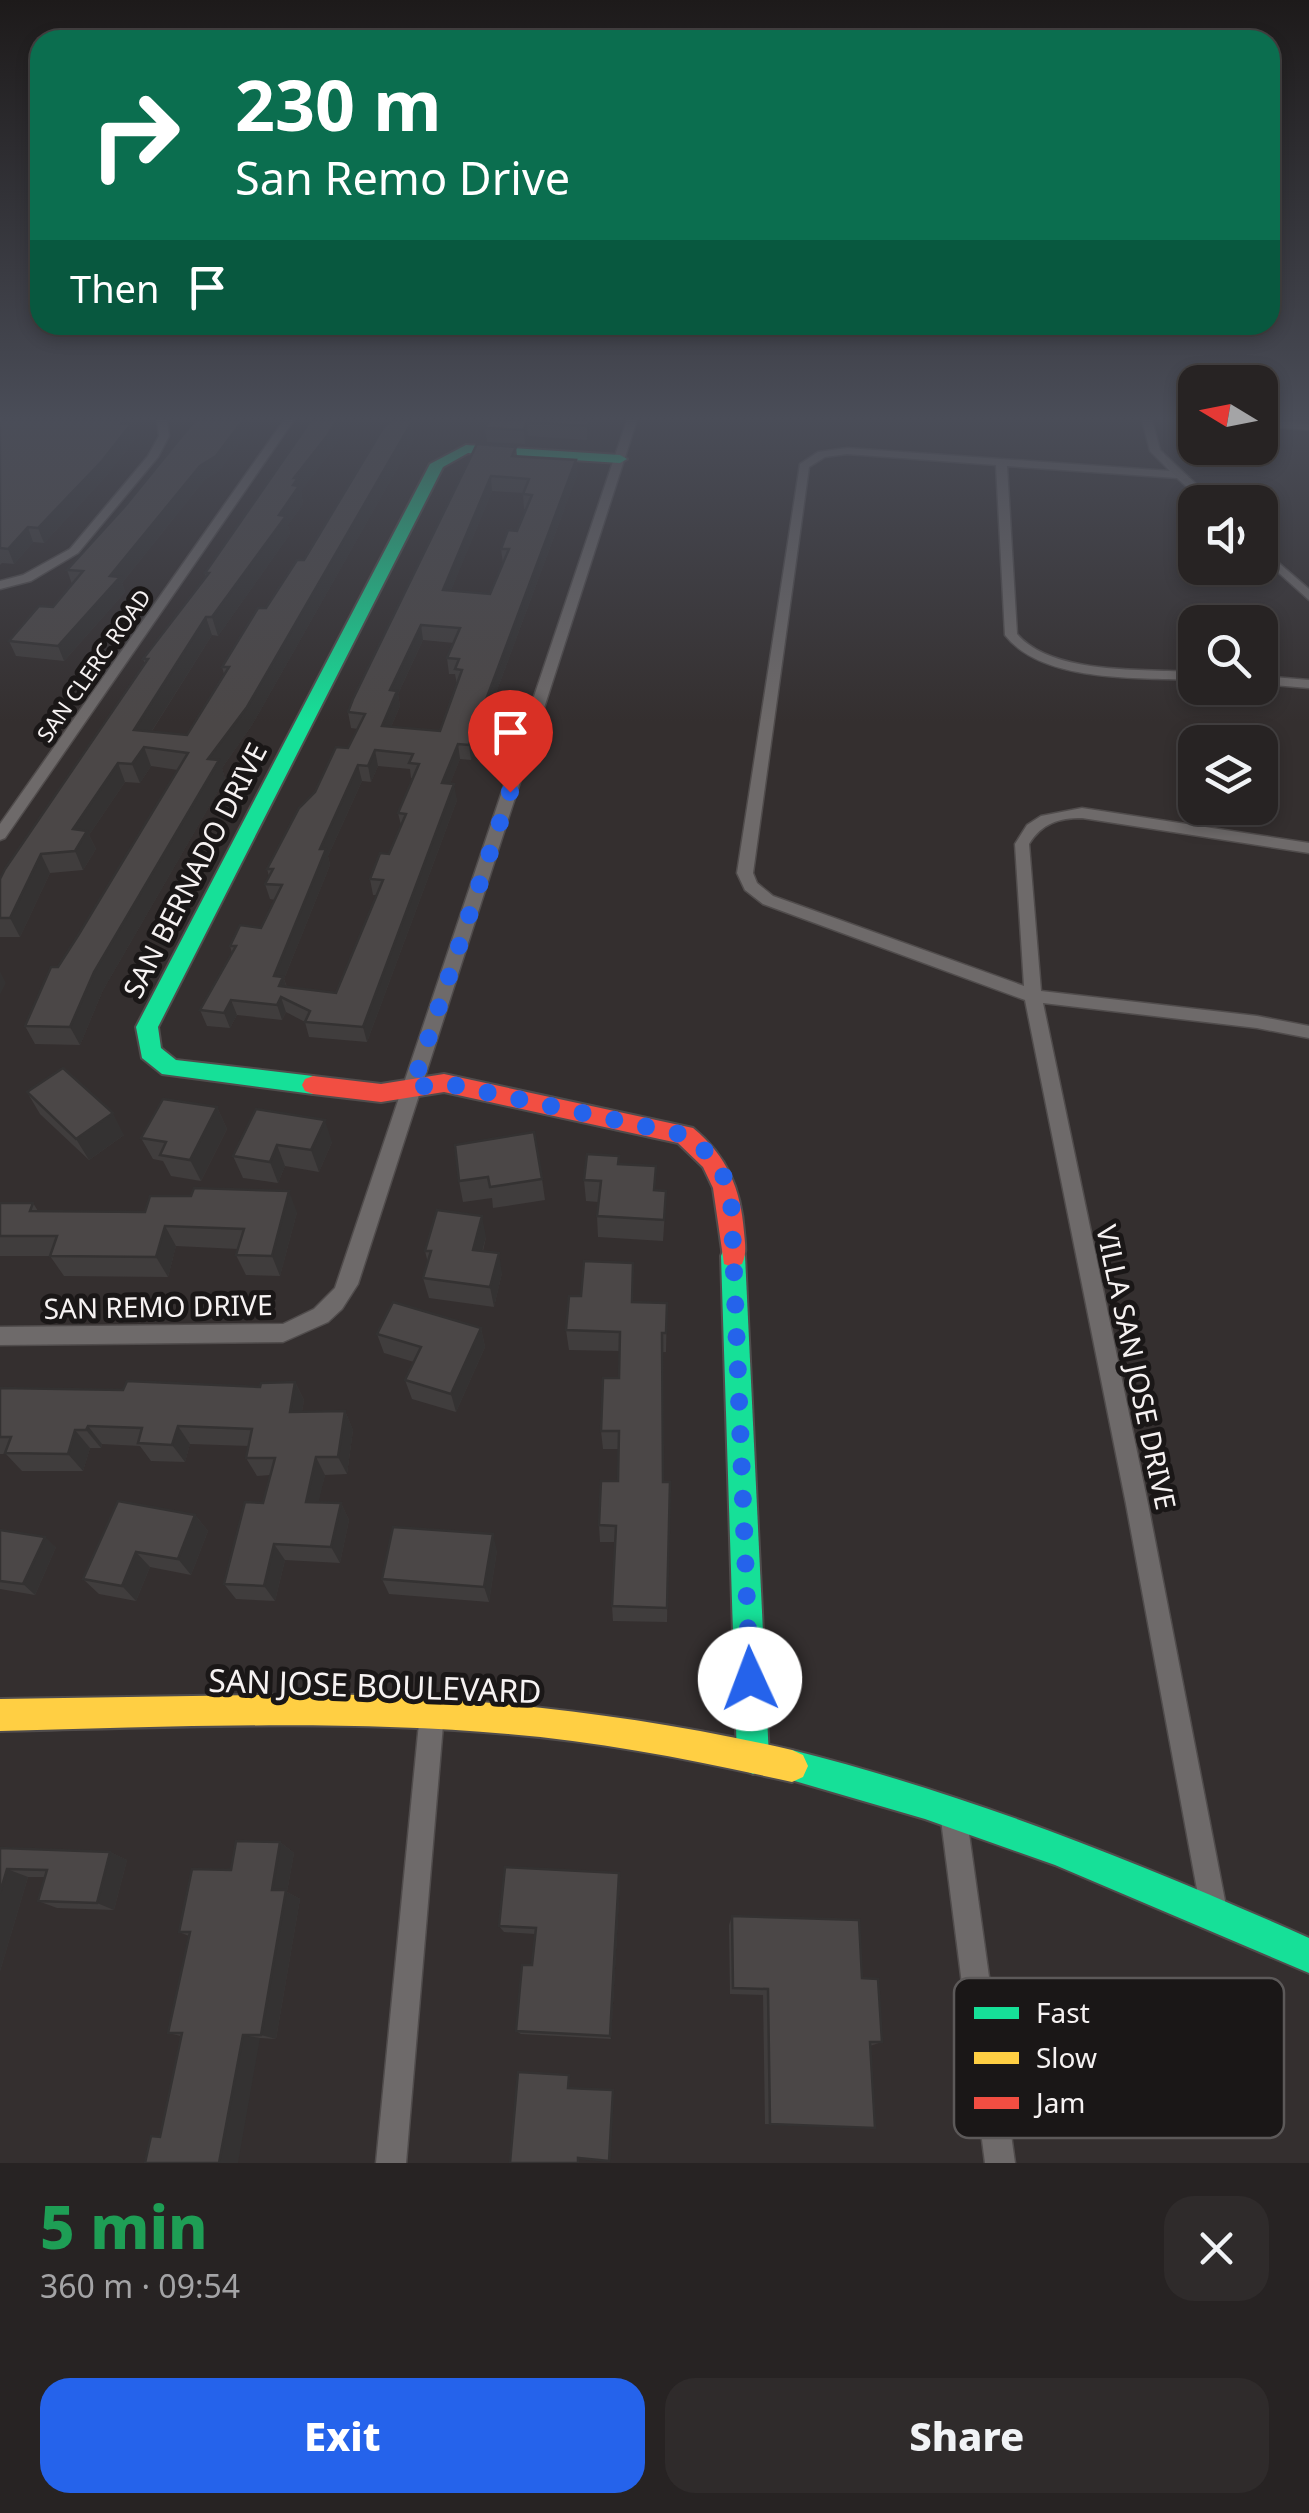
<!DOCTYPE html>
<meta charset="utf-8">
<style>
:root{--surface:#272323;--page:#2f2b2b;--text:#f1f3f6;--muted:#a4a4a6;--line:#434041;--accent:#2563eb}
body{margin:0;font-family:"Noto Sans",sans-serif;background:var(--page);color:var(--text);height:100vh;display:flex;flex-direction:column;font-size:38px;white-space:nowrap}
*{box-sizing:border-box;margin:0}
p{font-size:32px;color:var(--muted)}
.icon{flex:none;width:55px;height:55px;fill:none;stroke:currentColor;stroke-width:2;stroke-linecap:round;stroke-linejoin:round}
.map{position:relative;height:2163px;overflow:hidden}
.side{display:flex;flex-direction:column;background:var(--surface);flex:1}
.side>*{flex:none}
.guide{position:absolute;left:30px;top:30px;width:1250px;height:305px;border-radius:30px;box-shadow:0 5px 15px #0003,0 0 0 2px var(--line);background:#0b6e4f;color:#fff;overflow:hidden}
.needle{width:65px;rotate:280deg}
.controls{position:absolute;left:1178px;top:365px;display:grid;gap:20px}
.controls a{display:grid;place-items:center;width:100px;height:100px;border-radius:20px;background:var(--surface);box-shadow:0 5px 15px #0003,0 0 0 2px var(--line);font-size:50px}
.pin{position:absolute;display:grid;place-items:center;width:85px;height:85px;color:#fff;margin:-102px -42px;border-radius:50% 50% 50% 0;rotate:-45deg;box-shadow:0 0 10px #0007}
.pin .icon{rotate:45deg}
.me{position:absolute;width:110px;margin:-55px;rotate:358deg;stroke-linejoin:round;filter:drop-shadow(0 0 8px #0008)}
.turn{display:flex;align-items:center;gap:35px;height:210px;padding:0 40px;font-size:45px}
.turn .icon{width:130px;height:130px;stroke-width:2.5}
.turn b{display:block;font-size:70px;line-height:85px}
.then{display:flex;align-items:center;height:95px;padding:0 40px;background:#0003;gap:20px;font-size:38px}
.round{display:grid;place-items:center;flex:none;width:105px;height:105px;border-radius:30px;background:var(--page)}
.summary{display:flex;align-items:center;justify-content:space-between;height:170px;padding:0 40px}
h1{font-size:60px;font-weight:800;line-height:75px;color:#1e9e55}
.primary-button{display:flex;gap:20px;margin-top:auto;padding:20px 40px}
.primary-button a{flex:1;height:115px;border-radius:30px;background:var(--accent);color:#fff;font-size:40px;font-weight:800;line-height:115px;text-align:center}
.primary-button a+a{background:var(--page);color:var(--text)}
.map>svg:first-child{display:block}
</style>
<div class="map">
<svg width="1309" height="2163" viewBox="0 0 1309 2163">
<rect width="100%" height="100%" fill="#342f2f"/>
<g fill="none" stroke-linecap="round" stroke-linejoin="round">
<g stroke="#504c4c" stroke-width="3">
<g id="street">
<polygon points="157,420 167,420 169,436 158,457 78,553 31,581 0,589 0,581 23,575 70,549 148,456 159,436"/>
<polygon points="284,420 294,420 5,838 0,840 0,824"/>
<polygon points="627,420 637,420 358,1284 342,1309 328,1322 283,1342 0,1345 0,1327 283,1324 314,1309 335,1288"/>
<path d="M1142,420H1152L1160,450L1215,502H1203L1177,478L1007,466L1017,634C1052,675 1145,669 1195,672V680C1139,677 1042,683 1005,635L996,465L847,454L825,457L809,467L753,873L757,883L773,896L1024,986L1015,844L1027,825L1041,816L1082,808L1309,843V853L1082,818C1059,818 1042,823 1029,844L1041,991L1257,1016L1309,1026V1038L1257,1028L1043,1003L1148,1504L1227,1911L1223,1920L1214,1924L1205,1920L1201,1911L1126,1504L1025,1000L763,904L745,890L737,873L800,464L818,452L847,448L1170,471L1150,451Z"/>
<polygon points="1260,420 1309,424 1309,430 1260,426"/>
<polygon points="1260,547 1309,589 1309,600 1260,556"/>
<polygon points="1260,676 1309,680 1309,688 1260,684"/>
<polygon points="432,1701 441,1704 444,1713 406,2163 376,2163 420,1713 423,1704"/>
<polygon points="953,1799 962,1803 966,1812 1015,2163 985,2163 940,1812 944,1803"/>
</g>
</g>
<g stroke="#504c4c" stroke-width="4">
<g id="fast">
<polygon points="466,445 620,455 627,459 620,463 468,453 443,467 158,1027 161,1048 176,1060 313,1076 321,1079 324,1085 321,1091 313,1094 162,1074 142,1058 136,1027 430,464"/>
<polygon points="733,1245 742,1248 745,1256 769,1758 764,1769 753,1774 742,1769 737,1758 721,1256 724,1248"/>
<path d="M792,1750C971,1795 1141,1863 1309,1938V1973L1055,1865L925,1819L781,1777L776,1766L781,1755Z"/>
</g>
</g>
<g stroke="#504c4c" stroke-width="4">
<path id="slow" d="M318,1694C479,1697 635,1714 792,1750L803,1755L808,1766L803,1777L792,1782C698,1761 604,1742 508,1734C339,1719 169,1727 0,1731V1699Z"/>
</g>
<g stroke="#504c4c" stroke-width="4">
<path id="jam" d="M444,1074L693,1128C727,1156 741,1189 744,1232C745,1244 747,1253 742,1264L733,1267L724,1264L713,1188L703,1167L678,1143L444,1092L381,1102L313,1094L305,1091L302,1085L305,1079L313,1076L381,1084Z"/>
</g>
<use href="#street" fill="#6e6a6a" fill-rule="evenodd"/>
<use href="#fast" fill="#16e098" fill-rule="evenodd"/>
<use href="#slow" fill="#ffcf43" fill-rule="evenodd"/>
<use href="#jam" fill="#f24e42" fill-rule="evenodd"/>
</g>
<g fill="#403d3d" fill-rule="evenodd">
<polygon points="0,420 135,426 132,429 135,439 107,475 44,543 33,542 14,564 2,563 0,565"/>
<polygon points="195,420 256,420 219,471 204,480 122,583 125,592 64,661 16,656 9,641 53,607 72,584 67,570 126,505"/>
<polygon points="311,420 350,420 330,453 301,491 303,504 288,525 290,534 218,636 212,635 152,731 187,735 224,674 222,667 266,608 304,560 415,437 252,725 222,768 225,779 103,990 80,1045 35,1044 25,1026 58,967 178,770 151,766 140,783 125,782 89,835 96,849 83,870 50,873 20,937 0,937 0,879 145,664 143,659 206,577 205,573"/>
<polygon points="489,420 595,420 587,440 528,436 525,444 487,442 485,428"/>
<path d="M477,444L516,447L517,456L576,460L577,475L471,760L460,759L450,784L457,800L367,1042L309,1037L305,1022L286,1012L282,1020L237,1015L230,1028L207,1026L200,1010L232,953L230,946L261,928L275,900L270,899L265,884L269,876L267,869L315,792L348,748L358,729L351,728L348,712ZM492,491L523,493L524,509H526L517,531L501,549L503,564L490,594L451,590ZM423,640L454,643L447,658L449,674H455L457,685L440,731L391,727L400,706L398,694ZM378,766L410,769L411,778H413L398,813L401,825L389,854L370,879L373,895H377L336,993L287,987L284,979L330,865L328,856L362,781L371,782Z"/>
<polygon points="27,1092 124,1135 89,1160 40,1114"/>
<polygon points="217,1107 227,1129 201,1181 171,1176 163,1161 153,1159 141,1138"/>
<polygon points="256,1109 332,1142 319,1172 285,1166 278,1183 243,1178 233,1156"/>
<polygon points="455,1145 542,1179 545,1200 493,1208 492,1198 463,1202 459,1181"/>
<polygon points="620,1164 656,1190 665,1212 663,1241 598,1237 597,1216 598,1202 586,1201 584,1180"/>
<polygon points="0,1203 33,1203 38,1211 297,1212 280,1276 246,1275 236,1255 238,1249 176,1246 168,1277 64,1276 50,1256 0,1256"/>
<polygon points="486,1237 483,1251 502,1273 494,1307 429,1298 423,1278 428,1263 425,1251"/>
<polygon points="633,1263 633,1302 667,1303 666,1352 662,1352 663,1482 670,1482 667,1622 613,1621 612,1606 615,1542 600,1542 599,1525 618,1481 618,1449 603,1449 601,1431 619,1378 620,1351 569,1350 566,1330 581,1296"/>
<polygon points="481,1328 485,1347 456,1412 412,1399 405,1380 414,1362 384,1353 377,1334"/>
<polygon points="295,1382 304,1400 302,1412 345,1411 353,1430 347,1474 325,1475 318,1502 341,1503 349,1520 340,1563 285,1560 275,1601 236,1599 224,1584 263,1503 270,1475 257,1476 246,1458 249,1446 190,1444 185,1462 151,1461 140,1446 102,1444 101,1448 90,1448 83,1471 22,1471 6,1454 0,1454 0,1388 123,1390 260,1387"/>
<polygon points="195,1515 208,1531 191,1575 150,1567 136,1601 99,1594 83,1579"/>
<polygon points="0,1530 56,1547 35,1595 0,1589"/>
<polygon points="497,1550 489,1602 389,1594 382,1579"/>
<polygon points="280,1842 294,1853 287,1892 300,1899 276,2039 260,2038 160,2136 181,2036 168,2033 189,1936 179,1932 231,1870"/>
<polygon points="0,1848 110,1852 127,1860 114,1910 57,1908 38,1901 45,1877 28,1877 0,1971"/>
<polygon points="619,1873 620,1881 611,2039 521,2034 516,2031 532,1965 535,1934 504,1932 499,1926"/>
<polygon points="732,1916 862,1978 882,2042 870,2046 875,2128 765,2124 763,1995 730,1994 729,1925"/>
</g>
<g fill="#343232">
<polygon points="120,420 133,420 135,426 132,429 135,439 107,475 44,543 38,528"/>
<polygon points="243,420 256,420 219,471 204,480 122,583 125,592 64,661 58,646 110,576 200,466"/>
<polygon points="337,420 350,420 330,453 301,491 303,504 288,525 290,534 218,636 212,617 294,478"/>
<polygon points="413,420 415,437 252,725 222,768 225,779 103,990 80,1045 70,1027 94,972 208,759"/>
<polygon points="590,420 595,420 587,440 587,426"/>
<polygon points="527,422 528,436 525,444 524,430"/>
<polygon points="576,460 577,475 471,760 469,745"/>
<polygon points="491,476 492,491 445,605 443,590"/>
<polygon points="28,527 33,542 14,564 8,549"/>
<polygon points="206,617 212,635 141,748 134,730"/>
<polygon points="421,625 423,640 398,694 400,706 385,741 382,726 390,690"/>
<polygon points="458,744 460,759 444,799 442,783"/>
<polygon points="144,747 151,766 140,783 132,764"/>
<polygon points="375,750 378,766 371,782 368,766"/>
<polygon points="118,763 125,782 89,835 96,849 83,870 75,851 73,829"/>
<polygon points="358,765 362,781 328,856 330,865 284,979 288,992 285,999 274,976 320,849"/>
<polygon points="454,784 457,800 367,1042 363,1027"/>
<polygon points="41,854 50,873 20,937 10,918"/>
<polygon points="0,971 6,983 0,995"/>
<polygon points="281,997 286,1012 282,1020 277,1005"/>
<polygon points="231,1000 237,1015 230,1028 224,1013"/>
<polygon points="217,1107 227,1129 201,1181 190,1160"/>
<polygon points="113,1113 124,1135 89,1160 76,1139"/>
<polygon points="325,1120 332,1142 319,1172 311,1150"/>
<polygon points="277,1145 285,1166 278,1183 270,1162"/>
<polygon points="289,1191 297,1212 280,1276 272,1256"/>
<polygon points="482,1216 486,1237 477,1270 473,1250"/>
<polygon points="165,1226 176,1246 168,1277 156,1257"/>
<polygon points="499,1253 502,1273 494,1307 490,1287"/>
<polygon points="481,1328 485,1347 456,1412 451,1394"/>
<polygon points="295,1382 304,1400 299,1430 290,1412"/>
<polygon points="345,1411 353,1430 347,1474 338,1457"/>
<polygon points="88,1426 102,1444 101,1448 86,1430"/>
<polygon points="178,1426 190,1444 185,1462 172,1445"/>
<polygon points="75,1430 90,1448 83,1471 68,1454"/>
<polygon points="316,1457 325,1475 315,1518 306,1502"/>
<polygon points="341,1503 349,1520 340,1563 331,1547"/>
<polygon points="195,1515 208,1531 191,1575 178,1559"/>
<polygon points="493,1534 497,1550 489,1602 484,1587"/>
<polygon points="45,1537 56,1547 35,1595 23,1584"/>
<polygon points="274,1544 285,1560 275,1601 264,1586"/>
<polygon points="136,1552 150,1567 136,1601 122,1586"/>
<polygon points="280,1842 294,1853 287,1892 300,1899 276,2039 261,2035 272,1890"/>
<polygon points="110,1852 127,1860 114,1910 97,1903"/>
<polygon points="7,1869 28,1877 0,1971 0,1893"/>
<polygon points="619,1873 620,1881 611,2039 610,2036"/>
<polygon points="243,2035 260,2038 238,2163 219,2163"/>
<polygon points="613,2090 614,2092 611,2159 609,2161"/>
</g>
<g fill="#4b4747" stroke="#343232" stroke-width="2.5" fill-rule="evenodd">
<polygon points="0,420 124,420 121,424 131,424 102,461 38,528 28,527 8,549 0,548"/>
<polygon points="195,420 243,420 216,456 200,466 110,576 120,577 58,646 9,641 39,606 53,607 83,571 67,570 126,505"/>
<polygon points="311,420 337,420 327,436 294,478 298,478 293,485 299,486 279,515 286,516 212,617 206,617 134,730 187,735 229,667 222,667 258,608 266,608 297,560 304,560 383,428 392,420 413,420 247,707 208,759 219,760 94,972 70,1027 25,1026 51,967 58,967 79,934 188,753 144,747 132,764 118,763 73,829 87,831 75,851 41,854 10,918 0,918 0,879 5,869 148,659 143,659 209,573 205,573"/>
<polygon points="489,420 590,420 587,426 527,422 524,430 485,428"/>
<path d="M477,444L516,447L512,456L576,460L469,745L458,744L442,783L454,784L363,1027L305,1022L310,1011L281,997L277,1005L231,1000L224,1013L200,1010L236,946H230L240,925L261,928L282,885L265,884L273,869H267L299,808L315,792L336,747L348,748L365,714L348,712L353,699ZM491,476L529,479L523,494L532,495L517,531L508,530L501,549H509L490,594L443,590ZM421,625L460,628L447,658L459,659L455,669L462,670L440,731L382,726L397,691L390,690ZM375,750L413,754L409,763L419,764L398,813L406,814L389,854L380,853L370,879L383,880L336,993L279,986L283,977L274,976L326,849H320L358,765L368,766Z"/>
<polygon points="63,1068 113,1113 76,1139 27,1092"/>
<polygon points="163,1099 217,1107 190,1160 160,1155 166,1142 141,1138"/>
<polygon points="256,1109 325,1120 311,1150 277,1145 270,1162 233,1156"/>
<polygon points="534,1132 542,1179 490,1187 488,1177 459,1181 455,1145"/>
<polygon points="587,1154 619,1156 618,1164 656,1166 654,1190 666,1191 664,1220 597,1216 601,1181 584,1180"/>
<polygon points="194,1188 289,1191 272,1256 236,1255 244,1229 165,1226 156,1257 50,1256 57,1236 0,1236 0,1203 33,1203 30,1211 145,1212 150,1196 191,1196"/>
<polygon points="437,1210 482,1216 473,1250 499,1253 490,1287 423,1278 431,1251 425,1251"/>
<polygon points="584,1261 633,1263 632,1302 667,1303 666,1333 662,1333 663,1482 670,1482 667,1608 612,1606 616,1526 599,1525 601,1481 618,1481 619,1431 601,1431 603,1378 619,1378 620,1332 566,1330 569,1296 581,1296"/>
<polygon points="393,1302 481,1328 451,1394 405,1380 421,1347 377,1334"/>
<polygon points="127,1381 260,1387 261,1383 295,1382 290,1412 345,1411 338,1457 316,1457 306,1502 341,1503 331,1547 274,1544 264,1586 224,1584 245,1502 263,1503 275,1458 246,1458 252,1429 178,1426 172,1445 138,1443 142,1428 88,1426 86,1430 75,1430 68,1454 5,1453 11,1437 0,1437 0,1388 123,1390"/>
<polygon points="118,1501 195,1515 178,1559 136,1552 122,1586 83,1579"/>
<polygon points="393,1527 493,1534 484,1587 382,1579"/>
<polygon points="0,1530 45,1537 23,1584 0,1581"/>
<polygon points="236,1841 280,1842 272,1890 286,1890 261,2035 243,2035 219,2163 145,2163 151,2136 160,2137 182,2033 168,2033 190,1932 179,1932 192,1869 231,1870"/>
<polygon points="0,1848 110,1852 97,1903 38,1901 47,1870 7,1869 0,1893"/>
<polygon points="505,1867 619,1873 610,2036 516,2031 522,1965 532,1965 536,1928 499,1926"/>
<polygon points="732,1916 859,1920 862,1978 878,1979 882,2042 870,2042 875,2128 770,2124 768,1989 733,1988"/>
<polygon points="518,2072 569,2075 568,2088 613,2090 609,2161 578,2158 578,2163 510,2163"/>
</g>
<linearGradient id="sky" x2="0" y2="1"><stop stop-color="#1d1a1a"/><stop offset="0.58" stop-color="#4a4d58"/><stop offset="1" stop-color="#4a4d58" stop-opacity="0"/></linearGradient>
<rect width="1309" height="722" fill="url(#sky)"/>
<g fill="none" stroke-linecap="round" stroke-linejoin="round">
<path stroke="#2563eb" stroke-width="18" stroke-dasharray="0 32.4" d="M510,792L412,1088L444,1083L685,1135C710,1152 722,1167 731,1196L750,1679"/>
</g>
<g text-anchor="middle" dominant-baseline="central" stroke-width="10" stroke-linejoin="round" paint-order="stroke">
<g font-size="22" fill="#f6f2f2" stroke="#1a1717">
<text transform="translate(93 665) rotate(-55)">SAN CLERC ROAD</text>
</g>
<g font-size="28" fill="#f6f2f2" stroke="#1a1717">
<text transform="translate(194 870) rotate(-63)">SAN BERNADO DRIVE</text>
<text transform="translate(158 1306) rotate(-1)">SAN REMO DRIVE</text>
<text transform="translate(1137 1367) rotate(78)">VILLA SAN JOSE DRIVE</text>
</g>
<g font-size="32" fill="#f6f2f2" stroke="#1a1717">
<text transform="translate(375 1685) rotate(2)">SAN JOSE BOULEVARD</text>
</g>
</g>
<rect x="954" y="1978" width="330" height="160" rx="15" fill="#1a1717" stroke="#5c5959" stroke-width="2.5"/>
<rect x="974" y="2007" width="45" height="12" fill="#16e098"/>
<rect x="974" y="2052" width="45" height="12" fill="#ffcf43"/>
<rect x="974" y="2097" width="45" height="12" fill="#f24e42"/>
<g font-size="28" fill="#f6f2f2">
<text x="1036" y="2023">Fast</text>
<text x="1036" y="2068">Slow</text>
<text x="1036" y="2113">Jam</text>
</g>
</svg>
<div class="controls">
<a><svg class="needle" viewBox="-14 -14 28 28"><path d="M0-13l5 13h-10z" fill="#e53935"/><path d="M0 13l5-13h-10z" fill="#a4a4a6"/></svg></a>
<a><svg class="icon" aria-label="sound" viewBox="0 0 24 24"><path d="M4 9h4l5-4v14l-5-4H4zM17 9q2 3 0 6"/></svg></a>
<a><svg class="icon" aria-label="search" viewBox="0 0 24 24"><circle cx="10" cy="10" r="6"/><path d="M15 15l6 6"/></svg></a>
<a><svg class="icon" aria-label="layers" viewBox="0 0 24 24"><path d="M12 4l9 5-9 5-9-5zM3 14l9 5 9-5"/></svg></a>
</div>
<div class="pin" style="left:510px;top:792px;background:#d93025"><svg class="icon" aria-label="arrive" viewBox="0 0 24 24"><path d="M6 21V4h12l-3 4 3 4H6"/></svg></div>
<svg class="me" style="left:750px;top:1679px" viewBox="-20 -20 40 40"><circle r="19" fill="#fff"/><path d="M0-13L10 11 0 6-10 11z" fill="#2563eb"/></svg>
<div class="guide">
<div class="turn"><svg class="icon" aria-label="right" viewBox="0 0 24 24"><path d="M7 20v-9h11M14 6l5 5-5 5"/></svg><div><b>230 m</b>San Remo Drive</div></div>
<div class="then">Then<svg class="icon" aria-label="arrive" viewBox="0 0 24 24"><path d="M6 21V4h12l-3 4 3 4H6"/></svg></div>
</div>
</div>
<section class="side">
<div class="summary"><div><h1>5 min</h1><p>360 m · 09:54</p></div><a class="round"><svg class="icon" aria-label="close" viewBox="0 0 24 24"><path d="M6 6l12 12M18 6L6 18"/></svg></a></div>
<div class="primary-button"><a>Exit</a><a>Share</a></div>
</section>
